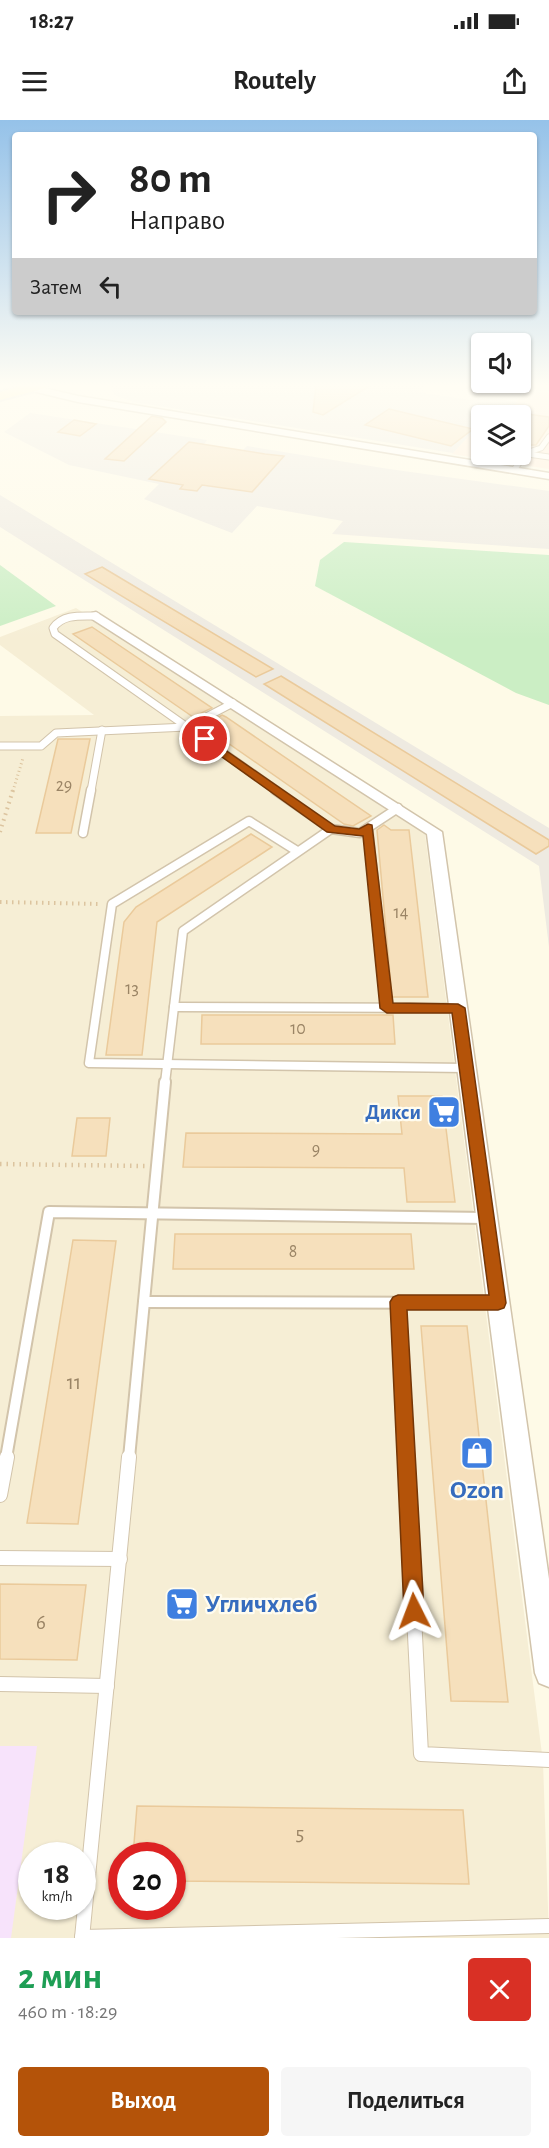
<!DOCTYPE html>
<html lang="ru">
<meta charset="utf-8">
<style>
:root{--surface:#fff;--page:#f6f6f6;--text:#222;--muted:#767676;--accent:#b45309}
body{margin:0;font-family:"Alegreya Sans",sans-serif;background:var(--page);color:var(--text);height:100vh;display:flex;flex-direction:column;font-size:22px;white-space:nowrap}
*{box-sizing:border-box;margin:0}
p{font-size:20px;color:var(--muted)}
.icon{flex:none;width:33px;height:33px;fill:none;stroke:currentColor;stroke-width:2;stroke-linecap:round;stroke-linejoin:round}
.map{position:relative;height:1818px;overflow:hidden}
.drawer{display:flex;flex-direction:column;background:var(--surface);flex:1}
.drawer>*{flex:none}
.banner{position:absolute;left:12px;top:12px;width:525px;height:183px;border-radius:6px;box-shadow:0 2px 4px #0004;background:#fff;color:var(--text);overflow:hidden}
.buttons{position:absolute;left:471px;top:213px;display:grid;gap:12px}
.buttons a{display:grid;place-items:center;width:60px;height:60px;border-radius:6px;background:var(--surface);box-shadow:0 2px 4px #0004;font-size:30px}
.speed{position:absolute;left:18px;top:1722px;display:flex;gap:12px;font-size:30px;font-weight:700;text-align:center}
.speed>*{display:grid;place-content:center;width:78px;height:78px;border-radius:50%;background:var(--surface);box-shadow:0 2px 4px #0004;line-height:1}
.speed small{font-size:15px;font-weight:400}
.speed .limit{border:9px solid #d22;background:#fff;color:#111}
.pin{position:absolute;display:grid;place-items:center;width:51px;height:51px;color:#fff;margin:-26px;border:3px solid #fff;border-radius:50%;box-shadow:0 2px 6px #0007}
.me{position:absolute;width:66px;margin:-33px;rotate:357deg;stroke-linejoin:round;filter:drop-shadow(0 0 4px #0008)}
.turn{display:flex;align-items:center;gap:21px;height:126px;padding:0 18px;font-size:27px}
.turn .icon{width:78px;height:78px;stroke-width:2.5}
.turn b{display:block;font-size:42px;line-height:51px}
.then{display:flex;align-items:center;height:57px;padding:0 18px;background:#0003;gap:12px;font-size:22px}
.round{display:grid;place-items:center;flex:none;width:63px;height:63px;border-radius:6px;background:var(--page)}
.overview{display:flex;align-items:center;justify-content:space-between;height:102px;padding:0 18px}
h1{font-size:36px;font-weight:600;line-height:45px;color:#1e9e55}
.cta{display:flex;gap:12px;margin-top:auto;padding:12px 18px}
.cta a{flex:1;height:69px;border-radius:6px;background:var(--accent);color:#fff;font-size:24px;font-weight:600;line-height:69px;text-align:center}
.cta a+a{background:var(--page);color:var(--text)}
.status{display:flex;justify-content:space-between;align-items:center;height:42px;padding:0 30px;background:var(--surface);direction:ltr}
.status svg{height:16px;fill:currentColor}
header{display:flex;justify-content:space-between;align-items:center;height:78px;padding:0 18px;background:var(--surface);font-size:27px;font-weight:600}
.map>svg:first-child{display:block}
</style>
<div class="status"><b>18:27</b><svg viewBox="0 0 49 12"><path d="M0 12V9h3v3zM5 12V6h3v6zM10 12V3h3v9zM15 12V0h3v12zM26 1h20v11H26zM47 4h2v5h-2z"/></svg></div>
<header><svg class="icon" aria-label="menu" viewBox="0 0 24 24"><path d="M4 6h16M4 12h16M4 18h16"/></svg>Routely<svg class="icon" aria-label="share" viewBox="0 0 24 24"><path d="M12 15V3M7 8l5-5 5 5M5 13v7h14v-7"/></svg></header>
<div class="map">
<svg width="549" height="1818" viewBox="0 0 549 1818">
<rect width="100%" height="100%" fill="#fefae7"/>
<path fill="#f6eed5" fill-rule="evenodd" d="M76,488L425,714L543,1642L549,1818H0V596L94,595L0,525V517ZM32,1736H82V1786H32ZM122,1736H172V1786H122Z"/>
<polygon fill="#ffedda" points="527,270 549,273 549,349 452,334 481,303 482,334 520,334 520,296 505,295"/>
<g fill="#eeeae1">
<polygon points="112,265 426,265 418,272 469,280 492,278 517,282 505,295 482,296 481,303 453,333 134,282 114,275"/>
<polygon points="30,293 207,320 204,324 238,330 243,330 247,326 389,349 549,371 549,429 332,414 343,401 257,386 232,413 144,379 159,364 69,345 4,312"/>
<polygon points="0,375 549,708 549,827 539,746 0,407"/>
</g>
<polygon fill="#f7e3fb" points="0,1626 37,1626 11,1818 0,1818"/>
<g fill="#cbeec4">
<polygon points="344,422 549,435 549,585 516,573 315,466 320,440"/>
<polygon points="0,445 56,486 0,506"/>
</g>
<g fill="#f6e0bc" stroke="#eaca9b" stroke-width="1.5">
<polygon points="316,265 371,265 323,295 313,292"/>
<polygon points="389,289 473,309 451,326 365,305"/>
<polygon points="520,293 549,297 549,306 536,325 520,325"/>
<polygon points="152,296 162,298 166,302 124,341 105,339"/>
<polygon points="74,300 96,304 80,316 58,312"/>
<polygon points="189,322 265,334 284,336 252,372 202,365 197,371 180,369 183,365 149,359"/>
<polygon points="102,447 273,549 256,557 85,454"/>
<polygon points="92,507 212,588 193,597 73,514"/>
<polygon points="281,556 549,720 549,726 536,734 264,564"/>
<polygon points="222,595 226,597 371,696 353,706 344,704 205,607 204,605"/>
<polygon points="58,619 90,619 71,713 36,713"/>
<polygon points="384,705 391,710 409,710 428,877 392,877 377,710"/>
<polygon points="251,714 272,727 157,802 142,935 106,935 124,802 136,787"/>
<polygon points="202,895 393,895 395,924 201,924"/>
<polygon points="398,976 442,976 455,1082 407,1082 404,1048 183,1047 186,1013 402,1014"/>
<polygon points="77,998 110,998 106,1036 72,1036"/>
<polygon points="175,1114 411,1114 414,1149 173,1149"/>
<polygon points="73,1120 116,1121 78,1404 27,1403"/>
<polygon points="421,1206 467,1206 508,1582 451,1581"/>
<polygon points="0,1464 86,1465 77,1540 0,1539"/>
<polygon points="137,1686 463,1690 469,1764 172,1761 172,1736 133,1736"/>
</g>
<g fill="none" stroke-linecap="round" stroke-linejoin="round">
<g stroke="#d2c4ab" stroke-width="7">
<g id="lane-far4">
<polyline points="528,334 549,337"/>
<polyline points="514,350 526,333 541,328 549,317"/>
</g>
</g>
<g stroke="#d2c4ab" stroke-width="9">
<g id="lane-far3">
<path d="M96,496C80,496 63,494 53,508L55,514L278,671"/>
<polyline points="0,626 41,626 56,613 187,607 233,583"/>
<polyline points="91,671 102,610"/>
</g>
</g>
<g stroke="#d2c4ab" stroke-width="11">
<g id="lane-far2">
<polyline points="275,670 331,709"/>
<polyline points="368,708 387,888"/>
<polyline points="83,713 91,670"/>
<polyline points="297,731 249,701 112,784 89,943 465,948"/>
<polyline points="174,887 458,888"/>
<polyline points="165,963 183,811 331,709 360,713 398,688"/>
</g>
</g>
<g stroke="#d2c4ab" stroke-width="14">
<g id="lane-far1">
<polyline points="144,1182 498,1183"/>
<polyline points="398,1182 406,1338"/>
<polyline points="6,1338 49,1092 486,1098"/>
<polyline points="129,1338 165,962"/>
</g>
</g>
<g stroke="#d2c4ab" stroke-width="16">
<g id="lane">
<polyline points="406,1337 421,1634 549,1640"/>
<polyline points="0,1375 7,1337"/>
<polyline points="0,1438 120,1439"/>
<polyline points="0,1564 107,1566"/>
<polyline points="82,1817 549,1806"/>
<polyline points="82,1818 129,1337"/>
</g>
</g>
<g stroke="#d2c4ab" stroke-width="3">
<g id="street">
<polygon points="31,265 78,276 549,353 549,359 78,282 28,270 27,268"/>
<polygon points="96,492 442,712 549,1459 549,1567 539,1563 535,1553 427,714 92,499 92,493"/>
</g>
</g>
<g stroke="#dfdad3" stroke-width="4">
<polygon id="primary" points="23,265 48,265 46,268 0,280 0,272"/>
</g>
<polyline stroke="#dcc49f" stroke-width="3" stroke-dasharray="1 3" stroke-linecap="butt" points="13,671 23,638"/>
<g stroke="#dcc49f" stroke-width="4" stroke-dasharray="1.5 4.5" stroke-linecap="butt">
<polyline points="0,712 13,670"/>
<polyline points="0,782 100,784"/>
</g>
<polyline stroke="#dcc49f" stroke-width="4.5" stroke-dasharray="1.5 5" stroke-linecap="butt" points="0,1044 145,1046"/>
<use href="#lane-far4" stroke="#fff" stroke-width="5"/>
<use href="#lane-far3" stroke="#fff" stroke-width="7"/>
<use href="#lane-far2" stroke="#fff" stroke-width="8"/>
<use href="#lane-far1" stroke="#fff" stroke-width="10"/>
<use href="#lane" stroke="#fff" stroke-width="14"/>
<use href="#street" fill="#fff" fill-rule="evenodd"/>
<use href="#primary" fill="#fff09d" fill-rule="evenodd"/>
</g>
<linearGradient id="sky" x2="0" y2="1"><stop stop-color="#95c2e9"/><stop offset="0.51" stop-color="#fffdf4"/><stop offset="1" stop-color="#fffdf4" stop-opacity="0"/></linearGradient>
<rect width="549" height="520" fill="url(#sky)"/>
<polygon fill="#b45309" stroke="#753606" stroke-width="1.5" points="205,616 335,706 359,709 368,704 372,705 393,883 458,884 465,888 506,1183 504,1188 498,1190 407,1190 424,1491 421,1498 414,1501 407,1498 404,1491 390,1182 393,1177 398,1175 489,1175 452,893 387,893 380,888 363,716 327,712 201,622 200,619"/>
<defs>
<g id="supermarket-square" transform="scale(1.725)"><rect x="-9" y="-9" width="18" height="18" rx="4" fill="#3f7fe0" stroke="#fffcef"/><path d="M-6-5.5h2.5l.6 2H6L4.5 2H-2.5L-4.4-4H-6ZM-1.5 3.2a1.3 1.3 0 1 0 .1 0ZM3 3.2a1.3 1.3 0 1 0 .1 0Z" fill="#fff"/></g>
<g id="shop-square" transform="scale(1.725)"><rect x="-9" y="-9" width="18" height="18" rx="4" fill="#3f7fe0" stroke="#fffcef"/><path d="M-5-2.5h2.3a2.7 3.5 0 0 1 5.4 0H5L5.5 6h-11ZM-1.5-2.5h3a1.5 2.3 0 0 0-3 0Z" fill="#fff"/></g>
</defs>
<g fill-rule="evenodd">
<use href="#supermarket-square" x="444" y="992"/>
<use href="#shop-square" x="477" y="1333"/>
<use href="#supermarket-square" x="182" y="1484"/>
</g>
<g text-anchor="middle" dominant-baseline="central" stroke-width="4.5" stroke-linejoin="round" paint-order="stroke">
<g font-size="18" fill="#9a8465">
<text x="64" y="666">29</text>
<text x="401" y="793">14</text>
<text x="132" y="869">13</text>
<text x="298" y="909">10</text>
<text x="316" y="1030">9</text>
<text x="293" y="1132">8</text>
</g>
<g font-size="21" font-weight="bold" fill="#366cbe" stroke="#fffcef" text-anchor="end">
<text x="421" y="992">Дикси</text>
</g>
<g font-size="21" fill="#9a8465">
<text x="74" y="1262">11</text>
<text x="41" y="1502">6</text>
<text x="300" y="1713">5</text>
</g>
<g font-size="26" font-weight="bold" fill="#366cbe" stroke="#fffcef">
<text x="477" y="1370">Ozon</text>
<text x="205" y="1484" text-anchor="start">Угличхлеб</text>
</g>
</g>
</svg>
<div class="buttons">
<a><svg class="icon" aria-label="sound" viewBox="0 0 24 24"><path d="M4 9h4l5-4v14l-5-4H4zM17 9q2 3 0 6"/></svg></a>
<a><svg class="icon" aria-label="layers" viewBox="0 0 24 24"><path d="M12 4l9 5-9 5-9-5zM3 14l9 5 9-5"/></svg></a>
</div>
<div class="speed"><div>18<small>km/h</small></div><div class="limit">20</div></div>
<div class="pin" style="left:205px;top:619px;background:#d93025"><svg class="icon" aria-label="arrive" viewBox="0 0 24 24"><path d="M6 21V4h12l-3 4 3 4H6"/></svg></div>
<svg class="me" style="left:414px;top:1491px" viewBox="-20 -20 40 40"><path d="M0-17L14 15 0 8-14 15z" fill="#b45309" stroke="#fff" stroke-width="4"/></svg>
<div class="banner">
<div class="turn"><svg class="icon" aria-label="right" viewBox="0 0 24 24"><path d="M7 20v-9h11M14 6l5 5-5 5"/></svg><div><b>80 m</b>Направо</div></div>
<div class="then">Затем<svg class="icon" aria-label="left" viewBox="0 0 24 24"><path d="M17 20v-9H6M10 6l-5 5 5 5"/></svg></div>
</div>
</div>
<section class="drawer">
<div class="overview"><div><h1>2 мин</h1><p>460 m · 18:29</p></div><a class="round" style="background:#d93025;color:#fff"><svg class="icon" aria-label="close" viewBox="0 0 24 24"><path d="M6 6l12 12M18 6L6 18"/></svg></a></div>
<div class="cta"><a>Выход</a><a>Поделиться</a></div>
</section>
